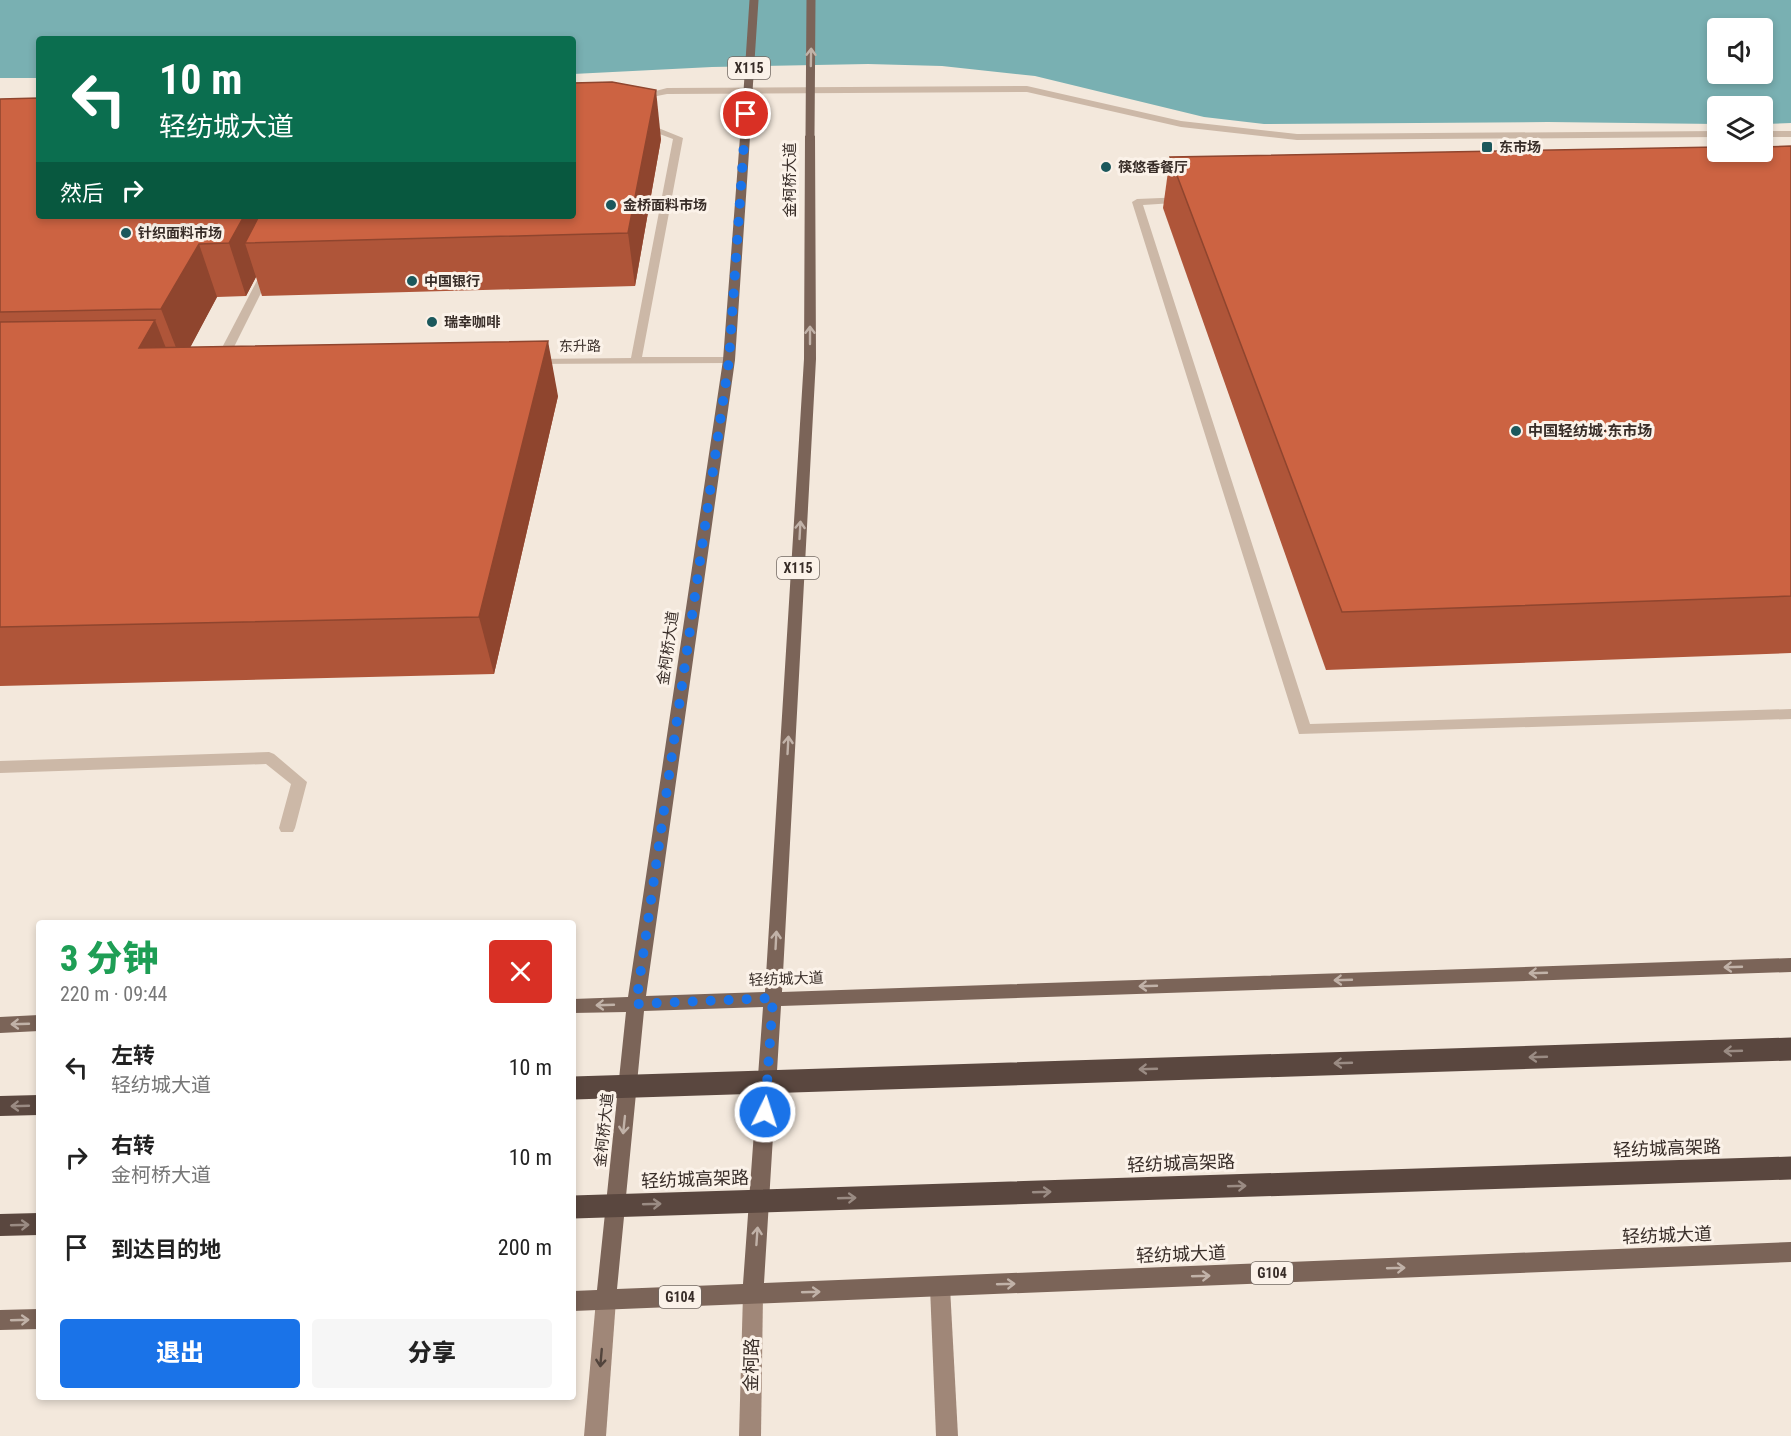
<!DOCTYPE html>
<html lang="zh">
<meta charset="utf-8">
<style>
:root{--surface:#fff;--page:#f6f6f6;--text:#222;--muted:#767676;--accent:#1a73e8}
body{margin:0;font-family:"Roboto Condensed","Noto Sans SC",sans-serif;background:var(--page);color:var(--text);height:100vh;display:flex;flex-direction:column;font-size:22px;white-space:nowrap}
*{box-sizing:border-box;margin:0}
p{font-size:20px;color:var(--muted)}
.icon{flex:none;width:33px;height:33px;fill:none;stroke:currentColor;stroke-width:2;stroke-linecap:round;stroke-linejoin:round}
.map{position:relative;flex:1;overflow:hidden}
.panel{position:absolute;left:36px;top:920px;width:540px;height:480px;display:flex;flex-direction:column;background:var(--surface);border-radius:6px;box-shadow:0 3px 9px #0003}
.panel>*{flex:none}
.hud{position:absolute;left:36px;top:36px;width:540px;height:183px;border-radius:6px;box-shadow:0 3px 9px #0003;background:#0b6e4f;color:#fff;overflow:hidden}
.tools{position:absolute;left:1707px;top:18px;display:grid;gap:12px}
.tools a{display:grid;place-items:center;width:66px;height:66px;border-radius:6px;background:var(--surface);box-shadow:0 3px 9px #0003;font-size:30px}
.pin{position:absolute;display:grid;place-items:center;width:51px;height:51px;color:#fff;margin:-26px;border:3px solid #fff;border-radius:50%;box-shadow:0 2px 6px #0007}
.me{position:absolute;width:66px;margin:-33px;rotate:4deg;stroke-linejoin:round;filter:drop-shadow(0 0 4px #0008)}
.turn{display:flex;align-items:center;gap:21px;height:126px;padding:0 24px;font-size:27px}
.turn .icon{width:78px;height:78px;stroke-width:2.5}
.turn b{display:block;font-size:42px;line-height:51px}
.then{display:flex;align-items:center;height:57px;padding:0 24px;background:#0003;gap:12px;font-size:22px}
.round{display:grid;place-items:center;flex:none;width:63px;height:63px;border-radius:6px;background:var(--page)}
.summary{display:flex;align-items:center;justify-content:space-between;height:102px;padding:0 24px}
h1{font-size:36px;font-weight:800;line-height:45px;color:#1e9e55}
.primary-button{display:flex;gap:12px;margin-top:auto;padding:12px 24px}
.primary-button a{flex:1;height:69px;border-radius:6px;background:var(--accent);color:#fff;font-size:24px;font-weight:800;line-height:69px;text-align:center}
.primary-button a+a{background:var(--page);color:var(--text)}
ul{padding:0;list-style:none}
li{display:flex;align-items:center;gap:18px;height:90px;padding:0 24px}
li div{flex:1}
li b{display:block;font-size:22px}
li em{font-style:normal}
.map>svg:first-child{display:block}
</style>
<div class="map">
<svg width="1791" height="1436" viewBox="0 0 1791 1436">
<rect width="100%" height="100%" fill="#f3e8dc"/>
<path fill="#79b0b2" fill-rule="evenodd" d="M0,0H1791V123L1763,124L1762,106H1718L1717,124L1548,122L1264,124L1204,117L1035,76L942,66L868,64L712,67L573,74V39H39V78H0ZM1718,28H1762V74H1718Z"/>
<g fill="none" stroke-linecap="round" stroke-linejoin="round">
<g fill="#ccb8a7" fill-rule="evenodd">
<polygon points="1027,86 1181,121 1297,134 1718,131 1718,137 1297,140 1181,127 1027,92 667,94 637,100 633,97 667,88"/>
<polygon points="641,121 683,138 642,357 729,357 735,360 729,363 527,364 525,362 531,359 631,358 673,139 638,126 638,122"/>
<rect x="1762" y="131" width="29" height="6"/>
<polygon points="1185,197 1189,198 1189,202 1143,205 1310,724 1791,709 1791,719 1299,734 1132,202 1137,199"/>
<polygon points="268,266 273,269 225,365 219,368 215,367 213,365 263,269"/>
<polygon points="269,752 274,754 307,782 295,828 293,832 281,832 279,828 291,784 266,764 0,773 0,761"/>
</g>
<g fill="#a08778" fill-rule="evenodd">
<polygon points="940,1277 947,1280 950,1287 958,1436 936,1436 930,1287 933,1280"/>
<polygon points="753,1284 760,1287 763,1294 761,1436 739,1436 743,1294 746,1287"/>
<polygon points="606,1290 613,1293 616,1300 606,1436 584,1436 596,1300 599,1293"/>
</g>
<g fill="#7b6458" fill-rule="evenodd">
<path d="M810,133L815,136L816,359L782,992L1791,958V972L781,1006L764,1283L1791,1242V1262L573,1311V1291L597,1290L626,1012L573,1013V999L628,997L723,360L740,137L745,134L750,137L735,360L646,996L765,992L804,359L805,136ZM763,1007L743,1284L617,1289L644,1011Z"/>
<polygon points="39,1015 39,1031 0,1033 0,1017"/>
<polygon points="39,1309 39,1329 0,1330 0,1310"/>
</g>
<g fill="#5a473f" fill-rule="evenodd">
<polygon points="39,1095 39,1115 0,1116 0,1096"/>
<polygon points="39,1213 39,1235 0,1236 0,1214"/>
</g>
<g stroke="#7b6458" stroke-width="9">
<polyline points="810,136 811,0"/>
<polyline points="745,137 754,0"/>
</g>
<g stroke="#5a473f" stroke-width="23">
<polyline points="573,1088 1791,1049"/>
<polyline points="573,1207 1791,1168"/>
</g>
</g>
<g fill="#af5539">
<polygon points="0,99 39,216 661,139 635,286 262,296 256,277 246,296 217,297 190,347 558,396 494,674 0,686"/>
<polygon points="1791,146 1791,653 1326,670 1163,208 1170,157"/>
</g>
<g fill="#8f452e">
<polygon points="656,90 661,139 635,286 628,233"/>
<polygon points="244,216 288,216 245,243 256,277 246,296 229,243"/>
<polygon points="199,244 217,297 182,363 161,309"/>
<polygon points="155,320 176,374 139,348"/>
<polygon points="548,341 558,396 494,674 479,617"/>
</g>
<g fill="#cc6342" stroke="#8f452e" stroke-width="1.5">
<polygon points="612,82 656,90 628,233 245,243 259,216 573,216 573,83"/>
<polygon points="39,98 39,216 244,216 229,243 199,244 161,309 0,312 0,99"/>
<polygon points="1791,146 1791,596 1342,612 1170,157 1718,147 1718,152 1762,152 1762,147"/>
<polygon points="155,320 139,348 548,341 479,617 0,627 0,322"/>
</g>
<defs><path id="oneway-shaft" d="M-6 0H5M1.5-3L5.5 0L1.5 3" fill="none" stroke-width="1.6" stroke-linecap="round" stroke-linejoin="round" transform="scale(1.5)"/></defs>
<g stroke="#c1b2a8">
<use href="#oneway-shaft" transform="translate(811 57) rotate(-89)"/>
<use href="#oneway-shaft" transform="translate(810 335) rotate(-90)"/>
<use href="#oneway-shaft" transform="translate(800 530) rotate(-87)"/>
<use href="#oneway-shaft" transform="translate(788 745) rotate(-87)"/>
<use href="#oneway-shaft" transform="translate(776 940) rotate(-87)"/>
<use href="#oneway-shaft" transform="translate(1733 967) rotate(178)"/>
<use href="#oneway-shaft" transform="translate(1538 973) rotate(178)"/>
<use href="#oneway-shaft" transform="translate(1343 980) rotate(178)"/>
<use href="#oneway-shaft" transform="translate(1148 986) rotate(178)"/>
<use href="#oneway-shaft" transform="translate(605 1005) rotate(178)"/>
<use href="#oneway-shaft" transform="translate(20 1024) rotate(178)"/>
<use href="#oneway-shaft" transform="translate(624 1125) rotate(96)"/>
<use href="#oneway-shaft" transform="translate(757 1236) rotate(-86)"/>
<use href="#oneway-shaft" transform="translate(1396 1268) rotate(-2)"/>
<use href="#oneway-shaft" transform="translate(1201 1276) rotate(-2)"/>
<use href="#oneway-shaft" transform="translate(1006 1284) rotate(-2)"/>
<use href="#oneway-shaft" transform="translate(811 1292) rotate(-2)"/>
<use href="#oneway-shaft" transform="translate(20 1320) rotate(-2)"/>
</g>
<g stroke="#9a8b83">
<use href="#oneway-shaft" transform="translate(1733 1051) rotate(178)"/>
<use href="#oneway-shaft" transform="translate(1538 1057) rotate(178)"/>
<use href="#oneway-shaft" transform="translate(1343 1063) rotate(178)"/>
<use href="#oneway-shaft" transform="translate(1148 1069) rotate(178)"/>
<use href="#oneway-shaft" transform="translate(20 1106) rotate(178)"/>
<use href="#oneway-shaft" transform="translate(1237 1186) rotate(-2)"/>
<use href="#oneway-shaft" transform="translate(1042 1192) rotate(-2)"/>
<use href="#oneway-shaft" transform="translate(847 1198) rotate(-2)"/>
<use href="#oneway-shaft" transform="translate(652 1204) rotate(-2)"/>
<use href="#oneway-shaft" transform="translate(20 1225) rotate(-2)"/>
</g>
<use stroke="#52443c" href="#oneway-shaft" transform="translate(601 1358) rotate(95)"/>
<g fill="none" stroke-linecap="round" stroke-linejoin="round">
<polyline stroke="#1a73e8" stroke-width="10" stroke-dasharray="0 18" points="746,114 729,360 636,1004 773,998 765,1112"/>
</g>
<g fill="#1b585c" stroke="#fbf2e9" stroke-width="2">
<rect x="1481" y="141" width="12" height="12" rx="3"/>
<circle cx="1106" cy="167" r="6"/>
<circle cx="611" cy="205" r="6"/>
<circle cx="126" cy="233" r="6"/>
<circle cx="412" cy="281" r="6"/>
<circle cx="432" cy="322" r="6"/>
<circle cx="1516" cy="431" r="6"/>
</g>
<g text-anchor="middle" dominant-baseline="central" stroke-width="6" stroke-linejoin="round" paint-order="stroke">
<g fill="#fbf2e9" stroke="#726862" stroke-width="1.5">
<rect x="728" y="57" width="42" height="22" rx="4.5"/>
<rect x="777" y="557" width="42" height="22" rx="4.5"/>
<rect x="1251" y="1262" width="42" height="22" rx="4.5"/>
<rect x="659" y="1286" width="42" height="22" rx="4.5"/>
</g>
<g font-size="14" font-weight="bold" fill="#382d28">
<text x="749" y="68">X115</text>
<text x="798" y="568">X115</text>
<text x="1272" y="1273">G104</text>
<text x="680" y="1297">G104</text>
</g>
<g font-size="14" font-weight="bold" fill="#382d28" stroke="#fbf2e9" text-anchor="start">
<text x="1499" y="147">东市场</text>
<text x="1118" y="167">筷悠香餐厅</text>
<text x="623" y="205">金桥面料市场</text>
<text x="138" y="233">针织面料市场</text>
<text x="424" y="281">中国银行</text>
<text x="444" y="322">瑞幸咖啡</text>
</g>
<g font-size="14" fill="#382d28" stroke="#fbf2e9">
<text transform="translate(580 346) rotate(-1)">东升路</text>
</g>
<g font-size="15" fill="#382d28" stroke="#fbf2e9">
<text transform="translate(790 180) rotate(-90)">金柯桥大道</text>
<text transform="translate(668 648) rotate(-82)">金柯桥大道</text>
<text transform="translate(786 979) rotate(-2)">轻纺城大道</text>
<text transform="translate(604 1130) rotate(-84)">金柯桥大道</text>
</g>
<g font-size="15" font-weight="bold" fill="#382d28" stroke="#fbf2e9" text-anchor="start">
<text x="1528" y="431">中国轻纺城·东市场</text>
</g>
<g font-size="18" fill="#382d28" stroke="#fbf2e9">
<text transform="translate(1667 1148) rotate(-2)">轻纺城高架路</text>
<text transform="translate(1181 1163) rotate(-2)">轻纺城高架路</text>
<text transform="translate(695 1179) rotate(-2)">轻纺城高架路</text>
<text transform="translate(1667 1235) rotate(-2)">轻纺城大道</text>
<text transform="translate(1181 1254) rotate(-2)">轻纺城大道</text>
<text transform="translate(751 1365) rotate(-89)">金柯路</text>
</g>
</g>
</svg>
<div class="tools">
<a><svg class="icon" aria-label="sound" viewBox="0 0 24 24"><path d="M4 9h4l5-4v14l-5-4H4zM17 9q2 3 0 6"/></svg></a>
<a><svg class="icon" aria-label="layers" viewBox="0 0 24 24"><path d="M12 4l9 5-9 5-9-5zM3 14l9 5 9-5"/></svg></a>
</div>
<div class="pin" style="left:746px;top:114px;background:#d93025"><svg class="icon" aria-label="arrive" viewBox="0 0 24 24"><path d="M6 21V4h12l-3 4 3 4H6"/></svg></div>
<svg class="me" style="left:765px;top:1112px" viewBox="-20 -20 40 40"><circle r="17" fill="#1a73e8" stroke="#fff" stroke-width="3"/><path d="M0-11L8 9 0 5-8 9z" fill="#fff"/></svg>
<div class="hud">
<div class="turn"><svg class="icon" aria-label="left" viewBox="0 0 24 24"><path d="M17 20v-9H6M10 6l-5 5 5 5"/></svg><div><b>10 m</b>轻纺城大道</div></div>
<div class="then">然后<svg class="icon" aria-label="right" viewBox="0 0 24 24"><path d="M7 20v-9h11M14 6l5 5-5 5"/></svg></div>
</div>
<section class="panel">
<div class="summary"><div><h1>3 分钟</h1><p>220 m · 09:44</p></div><a class="round" style="background:#d93025;color:#fff"><svg class="icon" aria-label="close" viewBox="0 0 24 24"><path d="M6 6l12 12M18 6L6 18"/></svg></a></div>
<ul>
<li><svg class="icon" aria-label="left" viewBox="0 0 24 24"><path d="M17 20v-9H6M10 6l-5 5 5 5"/></svg><div><b>左转</b><p>轻纺城大道</p></div><em>10 m</em></li>
<li><svg class="icon" aria-label="right" viewBox="0 0 24 24"><path d="M7 20v-9h11M14 6l5 5-5 5"/></svg><div><b>右转</b><p>金柯桥大道</p></div><em>10 m</em></li>
<li><svg class="icon" aria-label="arrive" viewBox="0 0 24 24"><path d="M6 21V4h12l-3 4 3 4H6"/></svg><div><b>到达目的地</b></div><em>200 m</em></li>
</ul>
<div class="primary-button"><a>退出</a><a>分享</a></div>
</section>
</div>
